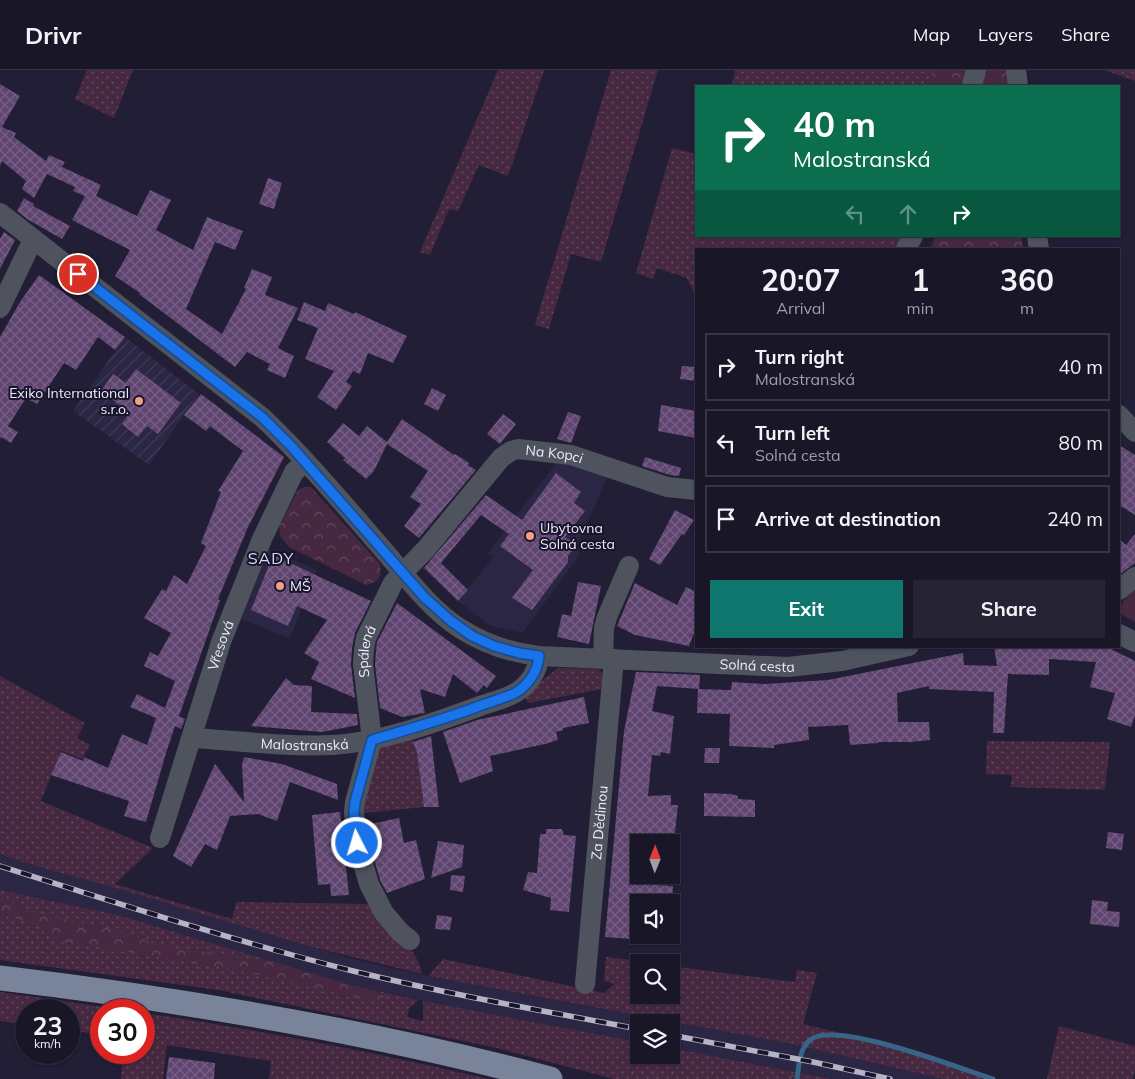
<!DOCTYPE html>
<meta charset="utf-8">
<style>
:root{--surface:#191628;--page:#262334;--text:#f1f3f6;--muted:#9f9fa8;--line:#373545;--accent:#0f766e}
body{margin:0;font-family:Mulish,sans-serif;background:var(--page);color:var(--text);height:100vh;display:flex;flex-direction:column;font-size:19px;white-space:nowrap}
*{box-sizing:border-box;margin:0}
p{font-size:16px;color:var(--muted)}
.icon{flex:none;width:28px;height:28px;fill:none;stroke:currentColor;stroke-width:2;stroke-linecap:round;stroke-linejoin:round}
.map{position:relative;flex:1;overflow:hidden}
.sheet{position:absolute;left:695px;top:178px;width:425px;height:400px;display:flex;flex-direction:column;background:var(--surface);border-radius:0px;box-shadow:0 1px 4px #0004,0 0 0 1px var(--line)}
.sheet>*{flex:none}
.hud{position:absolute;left:695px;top:15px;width:425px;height:152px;border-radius:0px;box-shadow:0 1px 4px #0004,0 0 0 1px var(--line);background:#0b6e4f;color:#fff;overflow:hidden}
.needle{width:32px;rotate:1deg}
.controls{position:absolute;left:630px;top:764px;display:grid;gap:10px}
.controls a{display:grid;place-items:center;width:50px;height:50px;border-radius:0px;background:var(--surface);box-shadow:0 1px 4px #0004,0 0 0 1px var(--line);font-size:25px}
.speed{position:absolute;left:15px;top:929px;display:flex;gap:10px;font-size:25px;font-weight:700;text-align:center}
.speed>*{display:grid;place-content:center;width:65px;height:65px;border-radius:50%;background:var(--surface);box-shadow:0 1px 4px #0004,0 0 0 1px var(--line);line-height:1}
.speed small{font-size:12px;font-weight:400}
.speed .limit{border:8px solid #d22;background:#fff;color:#111}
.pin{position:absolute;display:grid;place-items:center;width:42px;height:42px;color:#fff;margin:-21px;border:2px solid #fff;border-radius:50%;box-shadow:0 1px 5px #0007}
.me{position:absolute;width:55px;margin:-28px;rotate:355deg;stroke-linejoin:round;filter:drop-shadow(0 0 4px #0008)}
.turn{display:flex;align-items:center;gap:18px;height:105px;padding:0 15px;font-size:22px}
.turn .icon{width:65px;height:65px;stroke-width:2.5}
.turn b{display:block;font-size:35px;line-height:42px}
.lanes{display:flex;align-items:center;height:48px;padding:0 15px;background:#0003;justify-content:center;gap:25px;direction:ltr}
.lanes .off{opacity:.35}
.eta{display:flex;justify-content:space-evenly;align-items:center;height:85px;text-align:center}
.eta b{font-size:30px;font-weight:700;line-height:35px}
.action{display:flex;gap:10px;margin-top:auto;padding:10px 15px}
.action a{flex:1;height:58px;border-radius:0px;background:var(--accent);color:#fff;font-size:20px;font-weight:700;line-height:58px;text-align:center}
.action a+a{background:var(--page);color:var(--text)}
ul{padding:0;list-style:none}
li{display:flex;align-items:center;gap:15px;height:68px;margin:0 10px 8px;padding:0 5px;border:2px solid var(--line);border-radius:0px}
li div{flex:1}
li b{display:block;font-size:19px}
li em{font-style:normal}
header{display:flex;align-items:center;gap:30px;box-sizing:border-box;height:70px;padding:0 25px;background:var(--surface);border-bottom:1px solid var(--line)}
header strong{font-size:24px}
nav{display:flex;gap:28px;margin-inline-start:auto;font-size:18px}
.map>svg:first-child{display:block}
</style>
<header>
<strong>Drivr</strong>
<nav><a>Map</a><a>Layers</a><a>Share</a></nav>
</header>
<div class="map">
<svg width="1135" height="1009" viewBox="0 0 1135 1009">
<defs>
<pattern id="industrial-furrows" width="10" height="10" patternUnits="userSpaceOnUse" patternTransform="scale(1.25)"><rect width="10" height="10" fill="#2a2644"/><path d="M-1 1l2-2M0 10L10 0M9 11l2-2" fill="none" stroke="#3f3b57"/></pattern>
<pattern id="grass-dots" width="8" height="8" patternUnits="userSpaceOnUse" patternTransform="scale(1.25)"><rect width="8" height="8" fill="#462941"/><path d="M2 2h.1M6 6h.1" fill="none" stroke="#61485d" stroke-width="1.8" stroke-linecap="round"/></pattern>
<pattern id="forest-crowns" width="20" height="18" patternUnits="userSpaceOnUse" patternTransform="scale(1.25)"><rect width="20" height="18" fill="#462941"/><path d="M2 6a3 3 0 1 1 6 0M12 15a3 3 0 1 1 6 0" fill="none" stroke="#61485d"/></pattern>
<pattern id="building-cross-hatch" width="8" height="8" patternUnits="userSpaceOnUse" patternTransform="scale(1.25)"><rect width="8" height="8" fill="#5f4570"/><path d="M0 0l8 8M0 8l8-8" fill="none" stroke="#766085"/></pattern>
</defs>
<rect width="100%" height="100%" fill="#211e35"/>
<g fill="#2a2644">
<polygon points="560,388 610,402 577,475 579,486 522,563 489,555 458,531 493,487 488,483"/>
<polygon points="269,480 317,500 290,569 241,549"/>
<polygon points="0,784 22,792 126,821 308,876 357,890 428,906 792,974 943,1009 831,1009 671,978 671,952 639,952 639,972 423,931 351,915 118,845 0,820"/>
</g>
<polygon fill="url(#industrial-furrows)" points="125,267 199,324 149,395 73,341"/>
<g fill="url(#grass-dots)">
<polygon points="87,0 133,0 114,48 75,29"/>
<polygon points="498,0 544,0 508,106 479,95 458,141 449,139 430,185 420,182"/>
<polygon points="611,0 658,0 601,192 571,184 549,259 535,255"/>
<polygon points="735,0 932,0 932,16 732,16"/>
<polygon points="1105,0 1135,0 1135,11"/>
<polygon points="672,78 696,84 696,166 902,166 896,179 696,179 696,227 687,208 657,198 653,209 636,203"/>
<polygon points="558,598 598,599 605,606 602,619 528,633 524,625"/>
<path d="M0,606L85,653L77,668L90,675L82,689L61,681L41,731L153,778L115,814L232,849L236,832L371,834C386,851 420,882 422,904L308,876L126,821L22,792L0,784Z"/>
<path d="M412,670L417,683L424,737L364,743C366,727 367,679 384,673C392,670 404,671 412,670Z"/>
<polygon points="987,671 1110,672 1105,720 1011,717 1012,705 986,704"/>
<polygon points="0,820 118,845 351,915 418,930 409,939 407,947 423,951 423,931 639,972 639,985 671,985 671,978 831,1009 814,1009 788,1004 780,1006 780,1009 614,1009 497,978 218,920 0,890"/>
<polygon points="606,887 647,892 639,892 639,925 671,925 671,896 795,912 797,900 817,903 803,954 883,973 993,1009 943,1009 792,974 428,906 443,889 604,923 614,914 619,915 604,911"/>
<polygon points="0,922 125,940 101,940 101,965 69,960 69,940 26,940 26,954 0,951"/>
<path d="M144,943C260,960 375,982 489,1009H269L271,991L167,975L163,1009H121L123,983L144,982Z"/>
<polygon points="1059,956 1135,976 1135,1000 1133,1009 1047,1009"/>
</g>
<g fill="url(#forest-crowns)">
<polygon points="932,0 971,0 966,16 932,16"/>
<polygon points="980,0 1013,0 1013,16 976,16"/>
<polygon points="936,166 1021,166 1023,179 930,179"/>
<path d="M304,417H311L380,494C382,507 379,512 366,515L289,477L280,466L279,457L298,420Z"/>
<path d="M0,824L25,840L125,862L152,873L181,880L221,883L229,886L271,892L351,915L384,926L382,930L362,929L219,896L204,895L101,877C90,877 71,876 61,871C54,867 50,859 42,856L0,844Z"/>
<polygon points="788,1004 814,1009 780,1009 780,1006"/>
</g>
<path fill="#462941" d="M1135,520V552L1119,543C1119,533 1127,527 1135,520Z"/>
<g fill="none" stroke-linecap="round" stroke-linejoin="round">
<path stroke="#376487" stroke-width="5" d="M797,1009C799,996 799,979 810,970C834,949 961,999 993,1009"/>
</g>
<g fill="url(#building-cross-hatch)">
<polygon points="0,14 20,26 2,57 16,63 14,67 46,91 49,85 65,92 62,97 101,115 96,126 137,146 150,120 171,130 156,160 193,180 207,147 243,161 235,180 215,172 186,239 222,264 246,219 244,218 252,199 272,207 265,225 298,238 278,278 294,286 285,308 267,300 270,294 247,282 235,297 139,224 140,223 115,206 130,180 72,150 85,126 73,121 75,117 47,104 34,128 22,119 26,111 2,91 0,96"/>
<polygon points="268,108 282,113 274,139 259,134"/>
<polygon points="24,128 34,134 33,136 70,156 62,169 27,149 17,141"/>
<polygon points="4,162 15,170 0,199 0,169"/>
<polygon points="39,205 125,267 115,280 98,267 76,300 64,293 37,334 26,328 8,356 18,362 11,373 1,367 0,369 0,267 20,232"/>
<polygon points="304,232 325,241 328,233 354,244 355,242 407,266 393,293 368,283 360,304 353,301 346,312 352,316 336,340 317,327 334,301 305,289 318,258 297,250"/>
<polygon points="682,296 696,297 696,311 680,309"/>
<polygon points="136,299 181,333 158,364 147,356 138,367 122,354 130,343 101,321 113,304 126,313"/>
<polygon points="432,318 446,325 438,341 424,334"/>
<polygon points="201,324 284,387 248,457 218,529 220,530 179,646 185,649 181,659 175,656 166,683 146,752 124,746 129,731 51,705 61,682 83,691 84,687 108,698 122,664 147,675 156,648 130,637 137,624 165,638 175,611 144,596 150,582 158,586 171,563 144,548 162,519 166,521 174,505 187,514 206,476 201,473 221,422 218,421 243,381 210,356 206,361 184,345"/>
<polygon points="661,335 696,341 696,368 658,361"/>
<polygon points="568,342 581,346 571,373 557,369"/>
<polygon points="503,344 516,354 500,374 487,364"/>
<polygon points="402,349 454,385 455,384 469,393 468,395 476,400 419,468 404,456 421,434 410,427 428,401 387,374 374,401 366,409 343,390 345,388 327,372 343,353 359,366 367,356 387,372"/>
<polygon points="1119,375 1135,385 1135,445 1119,435"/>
<polygon points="645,387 681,398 679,406 670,405 642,396"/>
<polygon points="556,403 581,422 574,433 585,441 565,467 577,475 568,486 568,492 532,540 512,528 533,500 500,476 509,464 481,445 441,493 468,520 458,531 424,498 486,425 522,450"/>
<polygon points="675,440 694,450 684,465 682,464 660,495 649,489"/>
<polygon points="1135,464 1135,493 1119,505 1119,469 1126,475"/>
<polygon points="273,485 371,531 355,563 352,578 351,595 355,628 311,609 319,592 304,583 327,550 297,536 288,556 251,540"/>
<polygon points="578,512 601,516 589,574 557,567 562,544 571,546"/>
<polygon points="635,513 677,535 686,517 696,522 696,558 689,576 635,565 617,556"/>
<polygon points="397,533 496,606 487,618 484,615 477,623 453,604 445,627 420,619 425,643 402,647 380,638 375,594 376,581 377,572"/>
<polygon points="994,576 1105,576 1135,591 1135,645 1131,657 1107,649 1115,623 1090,617 1096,592 1049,589 1049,605 1008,604 1004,663 993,663 994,622 929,619 929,616 897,623 898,652 929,652 930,670 911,672 878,672 878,673 850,675 848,655 808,657 809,670 774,675 774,678 729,676 730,644 697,643 698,619 731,620 732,612 764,614 828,610 963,583 964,595 997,596"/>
<polygon points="636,602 700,605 699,619 657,616 652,641 674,646 670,684 661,682 660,686 652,685 648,726 671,725 671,735 678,735 674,772 639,772 639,805 641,805 640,814 673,816 672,832 634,832 631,869 605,867 624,661"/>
<polygon points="286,608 294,615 312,616 311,642 357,644 358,655 322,662 251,656"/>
<polygon points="584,627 589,653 563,658 563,660 556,662 558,670 545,674 490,686 493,701 460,713 443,662 477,650"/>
<polygon points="431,666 439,737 424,737 417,683 413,672"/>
<polygon points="705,678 720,678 719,693 704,693"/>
<polygon points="244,687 282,694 337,714 338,730 290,712 277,751 258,744 230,746 217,780 205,774 191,797 173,786 215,694 244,732 242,695"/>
<polygon points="704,723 731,724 738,726 738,729 755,730 755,747 704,746"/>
<polygon points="340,742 349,825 331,826 330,814 318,815 312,745"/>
<polygon points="399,748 404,773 416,770 425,809 387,823 380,810 374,789 373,780 376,779 371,754"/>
<polygon points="546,759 562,759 564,765 576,766 569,842 550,840 551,828 523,820 528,802 537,803 540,764 546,764"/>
<polygon points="1108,762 1124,764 1122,780 1106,778"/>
<polygon points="438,771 464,775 462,797 431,808"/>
<polygon points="451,805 465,806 463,822 450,820"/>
<polygon points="1092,830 1108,832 1107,841 1120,842 1119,857 1090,854"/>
<polygon points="437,845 452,847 450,860 435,859"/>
<polygon points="169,987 215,993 214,1009 166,1009"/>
</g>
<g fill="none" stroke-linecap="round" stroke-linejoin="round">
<g stroke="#4e535e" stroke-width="20">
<polyline points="1016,0 1018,16"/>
<polyline points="972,16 976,0"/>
<path id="s1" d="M0,143L263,348C307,390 346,437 386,483C409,510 431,540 461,559C485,574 511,583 539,586L788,597L842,591L909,576"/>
<polyline points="1037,166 1039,179"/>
<polyline points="906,179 913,166"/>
<polyline points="0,238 28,180 34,170"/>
<polyline points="1119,345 1135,362"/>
<polyline points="1119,520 1135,507"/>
<polyline points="1119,564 1135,572"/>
<polyline points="603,589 604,558 607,547 629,496"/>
<path id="s2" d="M193,668C239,671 286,677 333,675C382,672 434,653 480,636C491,632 505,629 515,623C529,615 538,601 539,586"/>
<path id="s3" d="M160,768L221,572L262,469L294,402L305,392"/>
<path id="s4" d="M410,870L401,863L384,843L369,814L357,773L354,742L355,732L372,670L363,594L364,580L366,568L393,513L426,479L501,388L511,381L518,379L571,385L667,417L696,420"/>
<path id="s5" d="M585,914L614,589"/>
</g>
<path stroke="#79839a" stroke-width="25" d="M0,908C185,930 370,961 550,1009"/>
<g stroke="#b5b3c5" stroke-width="5.5">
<g id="rail">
<path d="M0,796C117,833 234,871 353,901C447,924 543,941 639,959"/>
<polyline points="671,965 813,992 890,1009"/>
</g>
</g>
<use href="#rail" stroke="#18152a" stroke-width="4" stroke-dasharray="11" stroke-linecap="butt"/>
</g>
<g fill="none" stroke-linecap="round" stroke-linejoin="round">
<g stroke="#114b97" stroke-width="12">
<path id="route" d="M78,204L263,348L291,376L425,528L451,551L472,566L494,576L519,583L539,586C538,601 528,616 515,623C505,628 493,631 482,635C446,649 409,659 372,670L355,732L354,742L357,773"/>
</g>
<use href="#route" stroke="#1a73e8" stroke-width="9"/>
</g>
<g fill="#f2a081" stroke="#18152a" stroke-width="2">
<circle cx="139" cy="331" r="5"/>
<circle cx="530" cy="466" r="5"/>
<circle cx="280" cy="516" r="5"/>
</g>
<g text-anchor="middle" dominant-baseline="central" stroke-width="4" stroke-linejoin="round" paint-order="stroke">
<g font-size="14" fill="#ecebfb" stroke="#18152a" text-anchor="start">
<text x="129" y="323" text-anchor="end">Exiko International<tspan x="129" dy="16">s.r.o.</tspan></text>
<text x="540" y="458">Ubytovna<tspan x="540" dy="16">Solná cesta</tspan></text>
<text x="290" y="516">MŠ</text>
</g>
<g font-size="14" fill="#ecebfb" stroke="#18152a">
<text stroke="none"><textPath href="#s4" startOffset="604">Na Kopci</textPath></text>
<text stroke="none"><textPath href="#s3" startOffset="202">Vřesová</textPath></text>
<text stroke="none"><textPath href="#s4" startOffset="308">Spálená</textPath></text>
<text stroke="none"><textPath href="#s1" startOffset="925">Solná cesta</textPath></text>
<text stroke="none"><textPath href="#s2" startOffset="112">Malostranská</textPath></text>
<text stroke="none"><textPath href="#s5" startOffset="162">Za Dědinou</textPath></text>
</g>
<g font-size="16" letter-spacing="1" fill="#d9d7f6" stroke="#18152a">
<text x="271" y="488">SADY</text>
</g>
</g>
</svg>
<div class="controls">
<a><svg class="needle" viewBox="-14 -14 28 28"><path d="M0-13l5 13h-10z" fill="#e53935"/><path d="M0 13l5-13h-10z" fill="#9f9fa8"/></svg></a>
<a><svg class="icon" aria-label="sound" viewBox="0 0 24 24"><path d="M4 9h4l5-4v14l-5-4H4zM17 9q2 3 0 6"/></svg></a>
<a><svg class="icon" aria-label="search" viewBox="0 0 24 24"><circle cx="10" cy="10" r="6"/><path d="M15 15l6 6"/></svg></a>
<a><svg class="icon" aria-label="layers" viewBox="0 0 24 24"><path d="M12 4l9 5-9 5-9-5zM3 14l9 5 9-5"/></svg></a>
</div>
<div class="speed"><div>23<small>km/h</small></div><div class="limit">30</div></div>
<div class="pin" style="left:78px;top:204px;background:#d93025"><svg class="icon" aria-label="arrive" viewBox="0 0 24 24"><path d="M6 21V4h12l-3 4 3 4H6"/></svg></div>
<svg class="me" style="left:357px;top:773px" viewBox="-20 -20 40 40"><circle r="17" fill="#1a73e8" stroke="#fff" stroke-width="3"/><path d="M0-11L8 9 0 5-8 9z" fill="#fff"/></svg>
<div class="hud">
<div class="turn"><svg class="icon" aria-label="right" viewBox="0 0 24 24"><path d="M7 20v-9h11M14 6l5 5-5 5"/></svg><div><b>40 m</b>Malostranská</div></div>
<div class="lanes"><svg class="icon off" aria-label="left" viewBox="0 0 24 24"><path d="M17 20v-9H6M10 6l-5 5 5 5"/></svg><svg class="icon off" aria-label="ahead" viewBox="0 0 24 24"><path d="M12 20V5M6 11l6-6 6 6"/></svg><svg class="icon" aria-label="right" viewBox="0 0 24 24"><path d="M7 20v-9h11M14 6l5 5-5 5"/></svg></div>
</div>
<section class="sheet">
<div class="eta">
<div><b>20:07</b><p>Arrival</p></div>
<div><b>1</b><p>min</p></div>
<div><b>360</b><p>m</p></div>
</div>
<ul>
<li><svg class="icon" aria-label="right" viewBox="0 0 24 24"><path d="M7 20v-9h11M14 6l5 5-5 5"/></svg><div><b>Turn right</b><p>Malostranská</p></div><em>40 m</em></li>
<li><svg class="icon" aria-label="left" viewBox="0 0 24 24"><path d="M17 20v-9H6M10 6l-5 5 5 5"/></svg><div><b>Turn left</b><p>Solná cesta</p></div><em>80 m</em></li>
<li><svg class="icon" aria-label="arrive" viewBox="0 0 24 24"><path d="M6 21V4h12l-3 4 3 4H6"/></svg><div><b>Arrive at destination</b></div><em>240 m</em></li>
</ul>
<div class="action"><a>Exit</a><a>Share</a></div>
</section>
</div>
